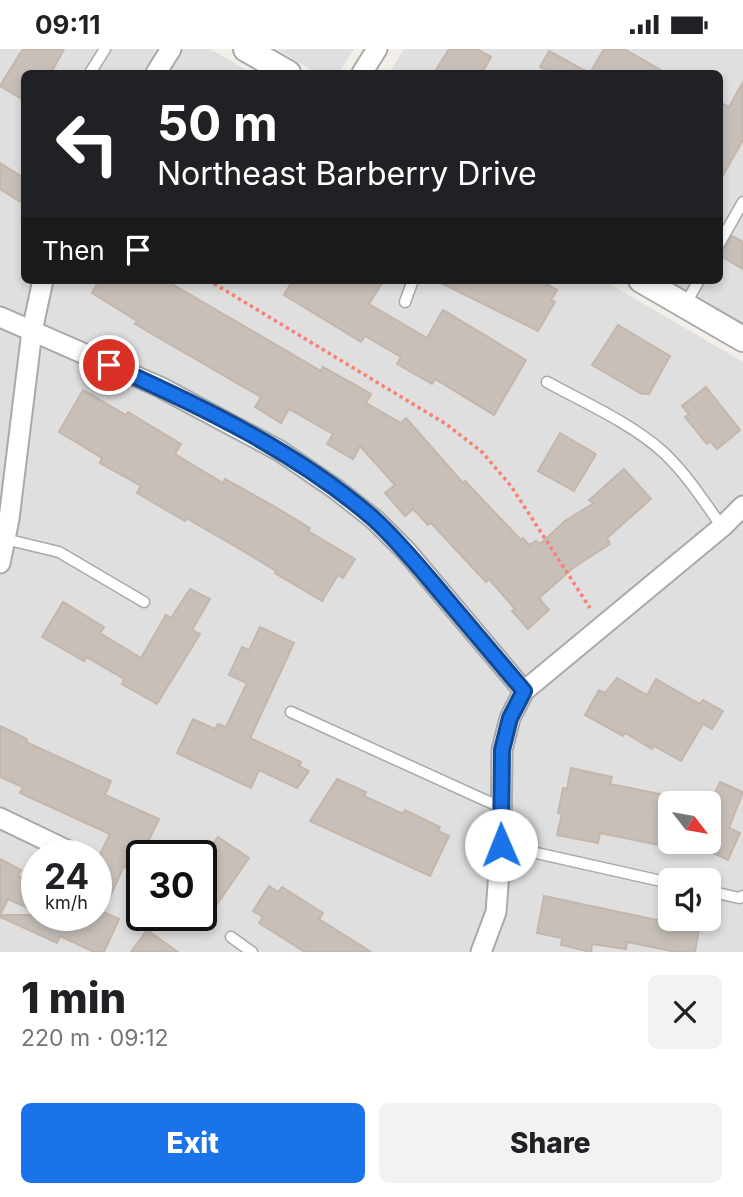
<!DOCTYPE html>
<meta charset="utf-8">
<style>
:root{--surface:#fff;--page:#f2f2f2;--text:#202124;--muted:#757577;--accent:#1a73e8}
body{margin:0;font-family:Inter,sans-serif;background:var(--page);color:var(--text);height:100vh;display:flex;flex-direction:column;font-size:26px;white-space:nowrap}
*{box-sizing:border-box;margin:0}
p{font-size:23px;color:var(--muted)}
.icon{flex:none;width:38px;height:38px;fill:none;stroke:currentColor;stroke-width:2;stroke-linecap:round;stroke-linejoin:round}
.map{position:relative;height:903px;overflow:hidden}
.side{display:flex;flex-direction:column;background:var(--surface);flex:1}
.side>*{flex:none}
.guide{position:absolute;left:21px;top:21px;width:702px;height:214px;border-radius:10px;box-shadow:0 4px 10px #0003;background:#202124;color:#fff;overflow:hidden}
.needle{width:46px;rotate:121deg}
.tools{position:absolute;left:658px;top:742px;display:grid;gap:14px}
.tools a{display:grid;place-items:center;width:63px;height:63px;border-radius:10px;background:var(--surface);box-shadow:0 4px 10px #0003;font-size:35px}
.speed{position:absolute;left:21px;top:791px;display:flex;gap:14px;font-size:35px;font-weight:700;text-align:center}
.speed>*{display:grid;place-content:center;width:91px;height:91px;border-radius:50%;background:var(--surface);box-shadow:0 4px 10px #0003;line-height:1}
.speed small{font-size:18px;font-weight:400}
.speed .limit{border:4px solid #111;border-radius:10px;background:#fff;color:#111}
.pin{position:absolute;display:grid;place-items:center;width:60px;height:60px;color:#fff;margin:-30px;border:4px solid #fff;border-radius:50%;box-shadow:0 2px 7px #0007}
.me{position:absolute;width:77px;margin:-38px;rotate:359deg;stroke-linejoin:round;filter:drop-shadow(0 0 5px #0008)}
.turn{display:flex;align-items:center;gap:24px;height:147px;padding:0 21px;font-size:32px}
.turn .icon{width:91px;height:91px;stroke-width:2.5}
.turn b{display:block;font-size:49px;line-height:60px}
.then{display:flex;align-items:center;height:66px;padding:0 21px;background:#0003;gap:14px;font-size:26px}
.round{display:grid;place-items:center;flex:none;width:74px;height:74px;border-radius:10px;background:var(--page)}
.summary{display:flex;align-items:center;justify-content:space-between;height:119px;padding:0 21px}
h1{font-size:42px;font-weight:800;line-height:52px}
.action{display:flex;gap:14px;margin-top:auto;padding:14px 21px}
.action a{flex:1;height:80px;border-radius:10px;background:var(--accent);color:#fff;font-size:28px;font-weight:800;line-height:80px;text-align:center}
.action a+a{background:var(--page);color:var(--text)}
.status{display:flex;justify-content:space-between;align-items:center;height:49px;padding:0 35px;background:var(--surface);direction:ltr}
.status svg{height:19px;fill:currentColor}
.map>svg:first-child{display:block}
</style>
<div class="status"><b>09:11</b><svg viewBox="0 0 49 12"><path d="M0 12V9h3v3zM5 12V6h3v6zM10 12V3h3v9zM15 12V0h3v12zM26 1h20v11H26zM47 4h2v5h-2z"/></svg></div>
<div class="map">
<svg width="743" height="903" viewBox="0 0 743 903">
<rect width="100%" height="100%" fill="#f2efe9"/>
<g fill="#e0dfdf" fill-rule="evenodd">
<path d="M0,0H210L252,24H24V231H603L743,313V903H0ZM670,754H709V793H670ZM37,807H96V866H37ZM142,807H201V866H142ZM670,831H709V870H670Z"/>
<polygon points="277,0 354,0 339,24 316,24"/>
<polygon points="404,0 743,0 743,274 668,231 719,231 719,24 389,24"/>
</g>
<g fill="#c7bfb8" stroke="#c4b6ab" stroke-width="2">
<polygon points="23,0 64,0 51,24 24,24 24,51 0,37"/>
<polygon points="449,0 477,0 491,8 482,24 434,24"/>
<polygon points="604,0 624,0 666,24 590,24"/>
<polygon points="549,2 589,24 552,24 540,18"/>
<polygon points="743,33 743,91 719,133 719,53 729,58"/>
<polygon points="0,114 24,129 24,155 0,140"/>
<polygon points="732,187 743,193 743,220 719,206 719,202 725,199"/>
<polygon points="99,231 165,231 321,322 323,318 371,345 366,354 401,374 406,369 463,434 465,432 521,491 523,489 529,496 536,492 540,495 565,472 594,454 589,451 624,420 651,450 607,489 610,495 573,519 539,549 549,561 528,580 512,562 515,560 489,530 486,533 431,474 428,476 413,460 405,467 385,444 395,436 360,397 353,410 327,395 333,385 289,360 281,374 255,358 261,348 135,275 137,272 92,244"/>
<polygon points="293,231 384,231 369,255 427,289 443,261 526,311 494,366 435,330 432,335 397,315 401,308 365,287 361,293 284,246"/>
<polygon points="435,231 540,231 557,241 551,251 555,253 538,282"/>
<polygon points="618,276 670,307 649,345 642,345 592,316"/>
<polygon points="706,338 740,381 717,400 710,392 707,395 685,368 689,365 682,357"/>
<polygon points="83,341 126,366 128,363 181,395 175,405 223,434 225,430 272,456 310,479 308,482 355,510 343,529 338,526 322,552 275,524 276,522 233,496 186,469 185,472 137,444 141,437 100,414 102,409 59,383"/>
<polygon points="560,384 596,405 574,442 538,422"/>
<polygon points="190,540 210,550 192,581 200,585 157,655 122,635 124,630 86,608 84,612 42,588 63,553 104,578 100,584 141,609 166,566 171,569"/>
<polygon points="260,578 294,594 250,689 301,713 299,717 309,722 297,739 259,721 251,739 177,704 193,670 215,680 218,675 226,678 247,634 229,626 242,598 249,601"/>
<polygon points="617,629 647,646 656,630 700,655 703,651 723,662 712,680 703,675 681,712 654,697 652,700 625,684 623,687 585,666 599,641 605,644"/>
<polygon points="0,677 27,690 26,693 111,732 105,746 159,770 148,793 178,807 142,807 142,825 124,817 103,863 119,870 104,903 94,903 60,887 57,894 0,868 0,866 96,866 96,813 110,785 20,744 23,738 0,728"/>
<polygon points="571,719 612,728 610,735 670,747 670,793 665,792 664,797 600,784 598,794 557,786 562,765 558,764 563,739 567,740"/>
<polygon points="337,730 366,743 364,747 403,765 405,761 440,778 438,782 449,787 430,827 310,772"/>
<polygon points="720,733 743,743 729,779 740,784 728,811 709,802 709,757"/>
<polygon points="218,788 249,809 201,878 201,812"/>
<polygon points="0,810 21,821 18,827 37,836 37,863 8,850 0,866"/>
<polygon points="269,837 278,843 282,838 323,864 319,870 371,903 305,903 259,874 263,868 253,862"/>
<polygon points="544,847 699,880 695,903 676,903 627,893 626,900 592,895 591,903 561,896 562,889 537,884"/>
<polygon points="147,881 178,903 131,903"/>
</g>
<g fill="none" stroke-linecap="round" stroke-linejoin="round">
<g stroke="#a9a9a9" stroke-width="13">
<g id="service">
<polyline points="90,24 105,0"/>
<polyline points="719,195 743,153"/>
<polyline points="405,253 413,231"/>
<polyline points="685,256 699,231"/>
<path d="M547,333C585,354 629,373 662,402C685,423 704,452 722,478"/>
<polyline points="5,490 59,503 144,553"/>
<polyline points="291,663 500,758"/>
<polyline points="501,796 670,834"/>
<polyline points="709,842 739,849 743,847"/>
<polyline points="231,888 252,903"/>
</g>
</g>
<g stroke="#a9a9a9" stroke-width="23">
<g id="minor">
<polyline points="156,24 171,0"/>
<polyline points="362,24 377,0"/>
<polyline points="0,268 160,338 280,402 337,441 375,471 407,503 524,642"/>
<polyline points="0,514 9,470 32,282 43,231"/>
<polyline points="0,769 79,807"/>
<polyline points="481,903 496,863 501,796 502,701 510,669 524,642 722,478 743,457"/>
</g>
</g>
<g stroke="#a9a9a9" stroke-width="28">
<g id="tertiary">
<polyline points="246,0 288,24"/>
<polyline points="641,231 743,290"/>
</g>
</g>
<polyline stroke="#fa8072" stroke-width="3.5" stroke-dasharray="3.5 3.5" stroke-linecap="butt" points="208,231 446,375 482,403 511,437 590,559"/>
<use href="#service" stroke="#fff" stroke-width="10"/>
<use href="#minor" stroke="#fff" stroke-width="19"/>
<use href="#tertiary" stroke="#fff" stroke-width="24"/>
</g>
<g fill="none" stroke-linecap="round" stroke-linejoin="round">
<g stroke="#114b97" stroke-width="18">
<path id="route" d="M109,316C201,357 297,403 374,470C399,493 420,519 442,545C469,577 497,610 524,642L510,669L502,701L501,796"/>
</g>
<use href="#route" stroke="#1a73e8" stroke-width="12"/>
</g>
</svg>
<div class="tools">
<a><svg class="needle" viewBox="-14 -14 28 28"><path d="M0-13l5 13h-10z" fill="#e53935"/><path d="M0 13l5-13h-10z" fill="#757577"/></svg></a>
<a><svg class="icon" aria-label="sound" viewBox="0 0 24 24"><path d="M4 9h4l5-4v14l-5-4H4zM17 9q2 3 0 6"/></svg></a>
</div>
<div class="speed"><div>24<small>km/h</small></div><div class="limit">30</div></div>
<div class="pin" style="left:109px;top:316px;background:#d93025"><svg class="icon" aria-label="arrive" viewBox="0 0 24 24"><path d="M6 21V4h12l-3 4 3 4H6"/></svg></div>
<svg class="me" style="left:501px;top:796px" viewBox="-20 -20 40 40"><circle r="19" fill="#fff"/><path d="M0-13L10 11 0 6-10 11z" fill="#1a73e8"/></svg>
<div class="guide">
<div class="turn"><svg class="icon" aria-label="left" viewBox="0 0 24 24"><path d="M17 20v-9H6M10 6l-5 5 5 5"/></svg><div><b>50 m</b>Northeast Barberry Drive</div></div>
<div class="then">Then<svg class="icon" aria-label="arrive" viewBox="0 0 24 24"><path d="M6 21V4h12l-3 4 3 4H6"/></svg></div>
</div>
</div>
<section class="side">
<div class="summary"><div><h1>1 min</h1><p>220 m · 09:12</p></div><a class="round"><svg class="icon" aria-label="close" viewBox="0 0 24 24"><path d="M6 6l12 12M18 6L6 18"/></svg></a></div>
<div class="action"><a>Exit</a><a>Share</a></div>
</section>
